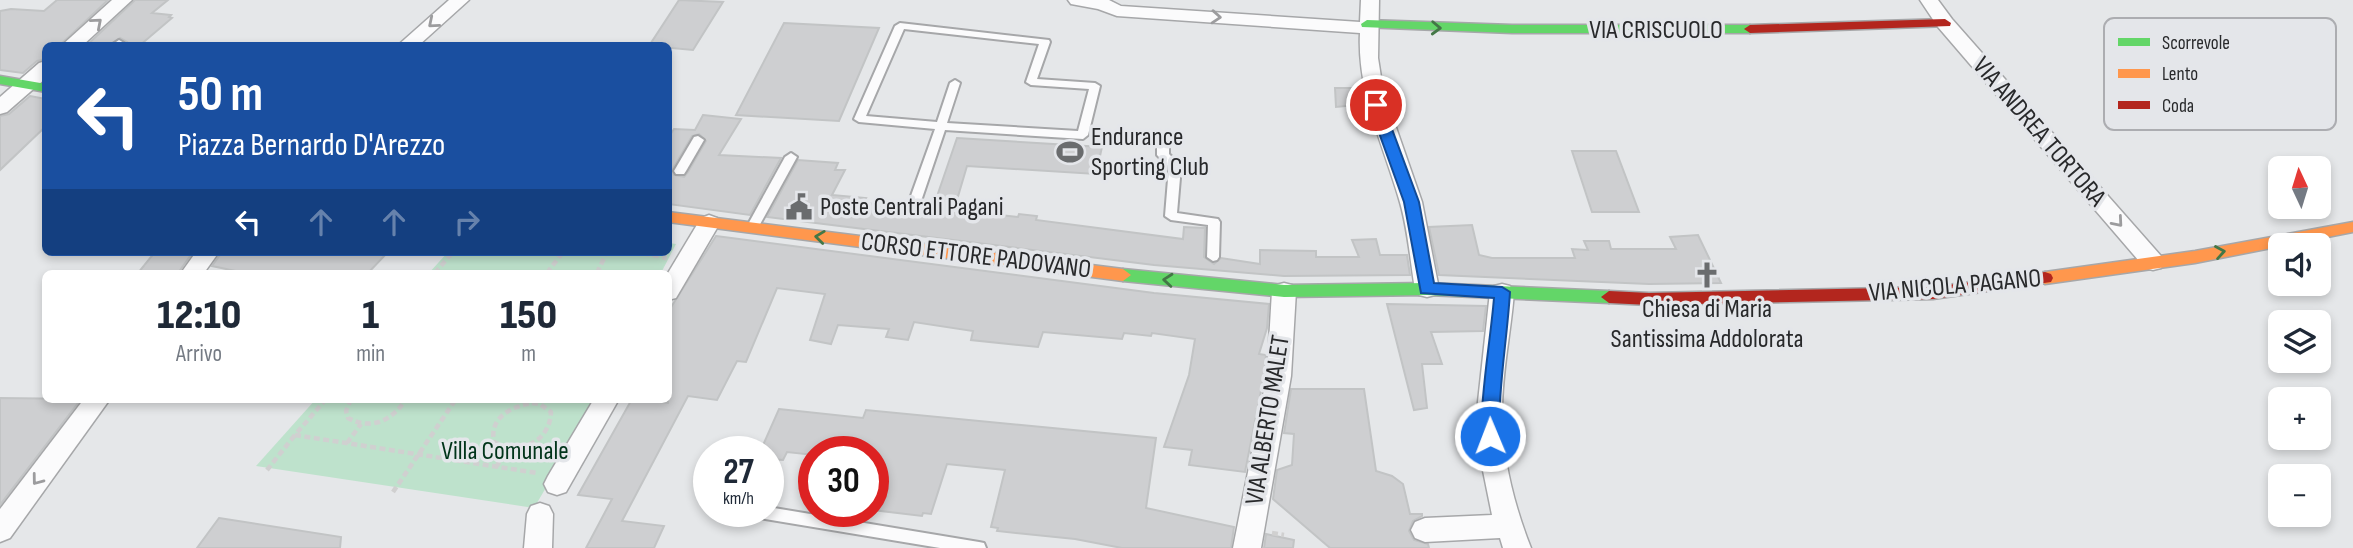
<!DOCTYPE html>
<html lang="it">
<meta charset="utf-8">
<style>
:root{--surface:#fff;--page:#f6f6f7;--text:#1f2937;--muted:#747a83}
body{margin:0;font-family:"Sofia Sans Condensed",sans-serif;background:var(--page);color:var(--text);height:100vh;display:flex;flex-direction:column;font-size:26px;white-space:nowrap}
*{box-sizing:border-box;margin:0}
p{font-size:23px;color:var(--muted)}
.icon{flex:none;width:38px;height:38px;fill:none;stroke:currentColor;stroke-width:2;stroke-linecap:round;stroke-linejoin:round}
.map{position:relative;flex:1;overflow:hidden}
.sheet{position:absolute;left:42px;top:270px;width:630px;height:133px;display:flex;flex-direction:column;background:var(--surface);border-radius:10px;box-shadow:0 4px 10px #0003}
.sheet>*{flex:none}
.guide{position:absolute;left:42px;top:42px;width:630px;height:214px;border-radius:10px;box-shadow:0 4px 10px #0003;background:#1a4fa0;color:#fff;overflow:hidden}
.needle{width:46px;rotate:356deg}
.fabs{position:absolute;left:2268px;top:156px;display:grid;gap:14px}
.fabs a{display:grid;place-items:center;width:63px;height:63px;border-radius:10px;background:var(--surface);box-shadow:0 4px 10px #0003;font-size:35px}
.speed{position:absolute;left:693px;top:436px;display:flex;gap:14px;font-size:35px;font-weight:700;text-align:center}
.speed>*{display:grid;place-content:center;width:91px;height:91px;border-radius:50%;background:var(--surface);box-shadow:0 4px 10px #0003;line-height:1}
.speed small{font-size:18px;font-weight:400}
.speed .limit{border:10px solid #d22;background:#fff;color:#111}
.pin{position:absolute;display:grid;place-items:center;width:60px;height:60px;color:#fff;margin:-30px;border:4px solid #fff;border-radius:50%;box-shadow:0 2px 7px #0007}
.me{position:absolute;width:77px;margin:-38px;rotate:359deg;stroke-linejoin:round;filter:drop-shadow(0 0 5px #0008)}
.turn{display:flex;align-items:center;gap:24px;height:147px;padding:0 21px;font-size:32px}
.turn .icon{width:91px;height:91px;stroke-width:2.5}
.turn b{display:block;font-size:49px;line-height:60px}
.lanes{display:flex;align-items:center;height:66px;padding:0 21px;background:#0003;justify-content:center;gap:35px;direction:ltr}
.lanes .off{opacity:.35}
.eta{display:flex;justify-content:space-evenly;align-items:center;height:119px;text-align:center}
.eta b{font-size:42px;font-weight:800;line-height:49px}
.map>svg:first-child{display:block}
</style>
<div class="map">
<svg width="2353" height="548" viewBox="0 0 2353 548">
<rect width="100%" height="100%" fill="#e5e7e9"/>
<g fill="#bee2cc">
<polygon points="669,243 676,244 661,273 429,273 448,252 668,252"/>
<polygon points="316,399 598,399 534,508 256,466"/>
</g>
<g fill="#cecfd1" stroke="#c2c4c5" stroke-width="2" fill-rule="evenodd">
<polygon points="57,0 108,0 59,46 46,46 46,59 37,61 23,73 0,70 0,11 11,9 44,11"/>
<polygon points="135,0 168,0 152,13 171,15 169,17 172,18 139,46 125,46 127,42 120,38 108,46 86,46"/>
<polygon points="679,0 723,2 693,50 649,46"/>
<polygon points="784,23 879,28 839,121 736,115"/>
<polygon points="1335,88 1362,88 1366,104 1336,107"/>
<polygon points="30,96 46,99 46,126 0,170 0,116 9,114"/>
<path d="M703,115L741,119L719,155L781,158L750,215L668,204V138L674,129L695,130ZM699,134L706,141L688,172L684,177L674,175L672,170L692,136Z"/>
<polygon points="957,138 1102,147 1096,174 967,166 954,210 1018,217 1019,214 1037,216 1036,220 1183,239 1184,227 1205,228 1204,257 1214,264 1221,258 1260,264 1260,250 1316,251 1316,257 1359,257 1352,240 1376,239 1380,255 1407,255 1410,275 1284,276 1154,265 767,217 798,160 838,163 835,170 845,170 832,195 866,198 863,203 905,206 907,211 912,214 922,207 933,208"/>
<polygon points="1572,151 1616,151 1639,212 1592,212"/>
<polygon points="1472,225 1479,255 1492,258 1575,258 1572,249 1588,250 1584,241 1609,241 1611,249 1676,249 1670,237 1698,235 1721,283 1649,284 1439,275 1429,227"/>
<polygon points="716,236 1154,293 1269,304 1267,328 1259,354 1266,355 1264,376 1245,472 1189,465 1192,450 1164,447 1189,375 1195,339 1152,333 1151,336 1124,333 1122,339 1043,332 1038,347 971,340 973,331 914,322 908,340 886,337 889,329 838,325 831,344 810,340 825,294 777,288 746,362 737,361 717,400 688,396 622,521 664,526 654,548 586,548 612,499 578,495 632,399 668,403 668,312"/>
<polygon points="155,252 193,252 178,273 138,273"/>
<polygon points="222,252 388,252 368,273 245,273 212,266"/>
<polygon points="1387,304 1486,306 1483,331 1431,332 1442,364 1422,364 1427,408 1414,410"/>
<polygon points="1291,389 1364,389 1376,471 1392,476 1403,484 1410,514 1422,514 1422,516 1413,521 1409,531 1414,540 1428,544 1429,548 1330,548 1273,499 1277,470 1292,465 1294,434 1284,433"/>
<polygon points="0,398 81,399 0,505"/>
<polygon points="779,409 863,418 866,410 1156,438 1146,508 1234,527 1231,548 1122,548 1075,539 997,531 998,528 991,527 1005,470 947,464 931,514 923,513 922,516 873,510 873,452 837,449 814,452 814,455 787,452 783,460 768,459 768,452 760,452"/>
<polygon points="219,518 341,537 340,548 197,548"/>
<polygon points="1266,534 1294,540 1293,548 1264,548"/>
</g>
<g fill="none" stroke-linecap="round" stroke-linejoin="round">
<g stroke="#a6a7a9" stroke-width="4">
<g id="lane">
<path d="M900,23L1049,40L1050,42L1037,79L1095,83L1100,86L1088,135L1083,139L945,130L919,207L913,211L909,210L907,207L935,129L859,122L854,119L895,26ZM904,29L1039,44L1026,82L1031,85L1089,89L1078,131L947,123L960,83L955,80L950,83L937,122L866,116Z"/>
<polygon points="119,40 124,43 122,46 110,46"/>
<polygon points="698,136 704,140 686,171 684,174 676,174 674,171 694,137"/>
<polygon points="1163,136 1169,140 1169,154 1181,166 1177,213 1218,219 1220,222 1219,257 1217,260 1213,261 1207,257 1208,225 1171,220 1165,216 1169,167 1157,155 1157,140"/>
<polygon points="791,153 797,157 758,228 756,231 748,231 746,228 785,157"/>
<polygon points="768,507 979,542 984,543 986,548 940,548 753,517 748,515 746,511 768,511"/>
</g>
</g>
<g stroke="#a6a7a9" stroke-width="3">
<g id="street">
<polygon points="112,0 132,0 82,46 61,46"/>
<polygon points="449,0 469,0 418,46 397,46"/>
<path d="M1068,0H1109L1121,6L1360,22L1361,0H1379L1378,58L1383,90L1422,202L1439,289L1435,295L1427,297L1419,295L1415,289C1410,260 1408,228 1399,199C1383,144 1357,92 1360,33L1117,16L1098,9L1071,4Z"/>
<polygon points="1920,0 1938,0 1952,19 2161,256 2164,262 2161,268 2153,270 2145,268 1938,27"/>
<polygon points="46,61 46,78 7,112 0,114 0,97 39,63"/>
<polygon points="709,215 717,218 720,223 676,298 668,300 668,273 701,218"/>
<polygon points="196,252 219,252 204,273 181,273"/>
<polygon points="1284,283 1292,285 1296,291 1291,376 1261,548 1233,548 1267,376 1272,291 1276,285"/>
<path d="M1502,284L1510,286L1514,292C1511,332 1502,371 1502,411C1502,457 1514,505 1531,548H1503L1500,538L1425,542L1415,538L1411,530L1415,522L1425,518L1492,515L1479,451L1477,411L1490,292L1494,286Z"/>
<polygon points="84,399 110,399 10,538 0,542 0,509"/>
<polygon points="594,399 619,399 566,492 557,495 548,492 544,484 548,476"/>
<polygon points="540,503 549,506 553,514 552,548 524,548 527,514 531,506"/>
</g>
</g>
<g stroke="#a6a7a9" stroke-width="3">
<g id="fast">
<polygon points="1367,20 1512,25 1750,25 1756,29 1750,33 1512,33 1362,27 1361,24"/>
<polygon points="0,76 46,84 46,92 0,84"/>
<polygon points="1123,269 1284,285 1427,283 1609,291 1617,297 1609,303 1427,295 1284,297 1123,281 1115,275"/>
</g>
</g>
<g stroke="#a6a7a9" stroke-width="3">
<g id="slow">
<polygon points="668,212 1123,269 1131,275 1123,281 668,222"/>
<polygon points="2353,222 2353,232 2195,263 2045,284 2037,278 2045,272 2195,251"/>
</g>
</g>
<g stroke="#a6a7a9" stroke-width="3">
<g id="jam">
<polygon points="1945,19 1951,23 1950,26 1750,33 1744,29 1750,25"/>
<polygon points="2045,272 2051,274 2053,278 2051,282 1933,299 1649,305 1609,303 1601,297 1609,291 1649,293 1933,287"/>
</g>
</g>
<g stroke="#d0d0d0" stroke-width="4.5" stroke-dasharray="6 3.5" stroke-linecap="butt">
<polyline points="634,252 665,257 664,260"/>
<polyline points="435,273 453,252"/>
<polyline points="547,273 563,252"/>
<polyline points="597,273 607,252"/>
<polyline points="326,399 295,435 537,473"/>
<path d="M351,399L346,411L348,418C371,431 393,420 406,399"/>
<polyline points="456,399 480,399"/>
<path d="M532,403L540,404L551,412C550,442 519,456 494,442C489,417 511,407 532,403Z"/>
<polyline points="347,443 361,424"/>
<polyline points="496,467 508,449"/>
<polyline points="267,470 295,435"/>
<polyline points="393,492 456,399"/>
<polyline points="1272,533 1284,535"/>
</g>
<use href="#lane" fill="#fbfbfc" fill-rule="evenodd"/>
<use href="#street" fill="#fbfbfc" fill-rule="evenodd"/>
<use href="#fast" fill="#63d668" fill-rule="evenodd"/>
<use href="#slow" fill="#ff974d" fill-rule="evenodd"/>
<use href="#jam" fill="#b3261e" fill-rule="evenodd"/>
</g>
<defs><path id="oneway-chevron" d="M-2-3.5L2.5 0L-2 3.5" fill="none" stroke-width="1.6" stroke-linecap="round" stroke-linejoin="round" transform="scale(1.75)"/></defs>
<g stroke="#9c9c9e">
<use href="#oneway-chevron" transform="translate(1216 17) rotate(4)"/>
<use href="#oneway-chevron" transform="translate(97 23) rotate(-41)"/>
<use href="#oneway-chevron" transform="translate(433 23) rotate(140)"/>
<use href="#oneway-chevron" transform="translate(2118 222) rotate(49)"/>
<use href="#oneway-chevron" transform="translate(37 480) rotate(127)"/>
</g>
<g stroke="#437746">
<use href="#oneway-chevron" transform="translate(1436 28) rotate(2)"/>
<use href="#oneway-chevron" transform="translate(820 237) rotate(-173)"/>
<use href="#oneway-chevron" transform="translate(2220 252) rotate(-10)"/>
<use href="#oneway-chevron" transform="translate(1168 280) rotate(-175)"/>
</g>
<path fill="#1a73e8" stroke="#114b97" stroke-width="2" d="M1376,100L1383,105L1419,202L1434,283L1502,287L1510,292C1507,341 1498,388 1499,436L1496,442L1490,444L1483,442L1481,436C1481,390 1490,345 1494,298L1421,293L1404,202L1369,105Z"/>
<defs>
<g id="stadium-bare" transform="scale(2.1)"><path d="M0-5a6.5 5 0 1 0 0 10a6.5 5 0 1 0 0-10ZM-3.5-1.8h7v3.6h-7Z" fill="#6a6c6e" stroke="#e4e6ea" stroke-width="2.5" paint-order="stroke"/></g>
<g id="civic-bare" transform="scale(2.1)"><path d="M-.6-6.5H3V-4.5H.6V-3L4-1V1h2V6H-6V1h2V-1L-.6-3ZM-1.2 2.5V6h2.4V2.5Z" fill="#6a6c6e" stroke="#e4e6ea" stroke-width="2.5" paint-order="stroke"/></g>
<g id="church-bare" transform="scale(2.1)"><path d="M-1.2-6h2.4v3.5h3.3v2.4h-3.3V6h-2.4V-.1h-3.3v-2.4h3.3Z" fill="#6a6c6e" stroke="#e4e6ea" stroke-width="2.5" paint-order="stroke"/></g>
</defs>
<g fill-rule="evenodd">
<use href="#stadium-bare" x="1070" y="152"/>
<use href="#civic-bare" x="799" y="207"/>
<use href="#church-bare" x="1707" y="275"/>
</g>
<g text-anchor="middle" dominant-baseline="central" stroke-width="7" stroke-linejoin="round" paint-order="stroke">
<g font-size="26" fill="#28292b" stroke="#e4e6ea">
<text x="1656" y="30">VIA CRISCUOLO</text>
<text transform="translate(2039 132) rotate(49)">VIA ANDREA TORTORA</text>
<text transform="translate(976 256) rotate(7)">CORSO ETTORE PADOVANO</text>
<text transform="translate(1955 286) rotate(-5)">VIA NICOLA PAGANO</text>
<text transform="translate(1268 420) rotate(-81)">VIA ALBERTO MALET</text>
</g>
<g font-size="26" fill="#28292b" stroke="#e4e6ea" text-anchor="start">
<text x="1091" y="137">Endurance<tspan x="1091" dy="30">Sporting Club</tspan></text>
<text x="820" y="207">Poste Centrali Pagani</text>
<text x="1707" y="309" text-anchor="middle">Chiesa di Maria<tspan x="1707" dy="30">Santissima Addolorata</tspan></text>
</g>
<g font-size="26" fill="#00341a" stroke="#e4e6ea">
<text x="505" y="451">Villa Comunale</text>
</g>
</g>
<rect x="2104" y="18" width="232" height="112" rx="10" fill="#e4e6ea" stroke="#acadb1" stroke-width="2"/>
<rect x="2118" y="38" width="32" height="8" fill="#63d668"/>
<rect x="2118" y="69" width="32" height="9" fill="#ff974d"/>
<rect x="2118" y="101" width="32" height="8" fill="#b3261e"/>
<g font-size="19" fill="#28292b">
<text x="2162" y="49">Scorrevole</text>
<text x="2162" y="80">Lento</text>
<text x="2162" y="112">Coda</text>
</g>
</svg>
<div class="fabs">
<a><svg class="needle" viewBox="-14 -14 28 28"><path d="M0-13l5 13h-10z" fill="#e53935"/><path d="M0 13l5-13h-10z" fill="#747a83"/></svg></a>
<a><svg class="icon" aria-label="sound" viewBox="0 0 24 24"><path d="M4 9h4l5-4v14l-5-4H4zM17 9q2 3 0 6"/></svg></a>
<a><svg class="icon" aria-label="layers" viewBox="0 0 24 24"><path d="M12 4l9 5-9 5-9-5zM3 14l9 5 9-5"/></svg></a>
<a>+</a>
<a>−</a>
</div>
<div class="speed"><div>27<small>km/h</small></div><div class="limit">30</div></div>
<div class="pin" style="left:1376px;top:105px;background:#d93025"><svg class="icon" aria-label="arrive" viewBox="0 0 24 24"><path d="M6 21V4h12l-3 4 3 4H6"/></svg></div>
<svg class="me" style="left:1490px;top:436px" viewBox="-20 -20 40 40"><circle r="17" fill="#1a73e8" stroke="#fff" stroke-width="3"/><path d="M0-11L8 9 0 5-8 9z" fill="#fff"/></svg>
<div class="guide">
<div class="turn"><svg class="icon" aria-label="left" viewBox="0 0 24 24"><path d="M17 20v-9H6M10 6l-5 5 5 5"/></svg><div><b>50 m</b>Piazza Bernardo D'Arezzo</div></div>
<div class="lanes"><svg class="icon" aria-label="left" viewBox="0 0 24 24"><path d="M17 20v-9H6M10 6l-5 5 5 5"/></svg><svg class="icon off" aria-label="ahead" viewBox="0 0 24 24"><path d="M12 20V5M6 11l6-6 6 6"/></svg><svg class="icon off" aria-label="ahead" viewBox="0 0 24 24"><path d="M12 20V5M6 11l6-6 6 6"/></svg><svg class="icon off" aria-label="right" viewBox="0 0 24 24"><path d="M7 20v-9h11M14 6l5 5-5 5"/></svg></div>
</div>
<section class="sheet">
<div class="eta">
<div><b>12:10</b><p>Arrivo</p></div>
<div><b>1</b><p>min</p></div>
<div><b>150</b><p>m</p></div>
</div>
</section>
</div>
